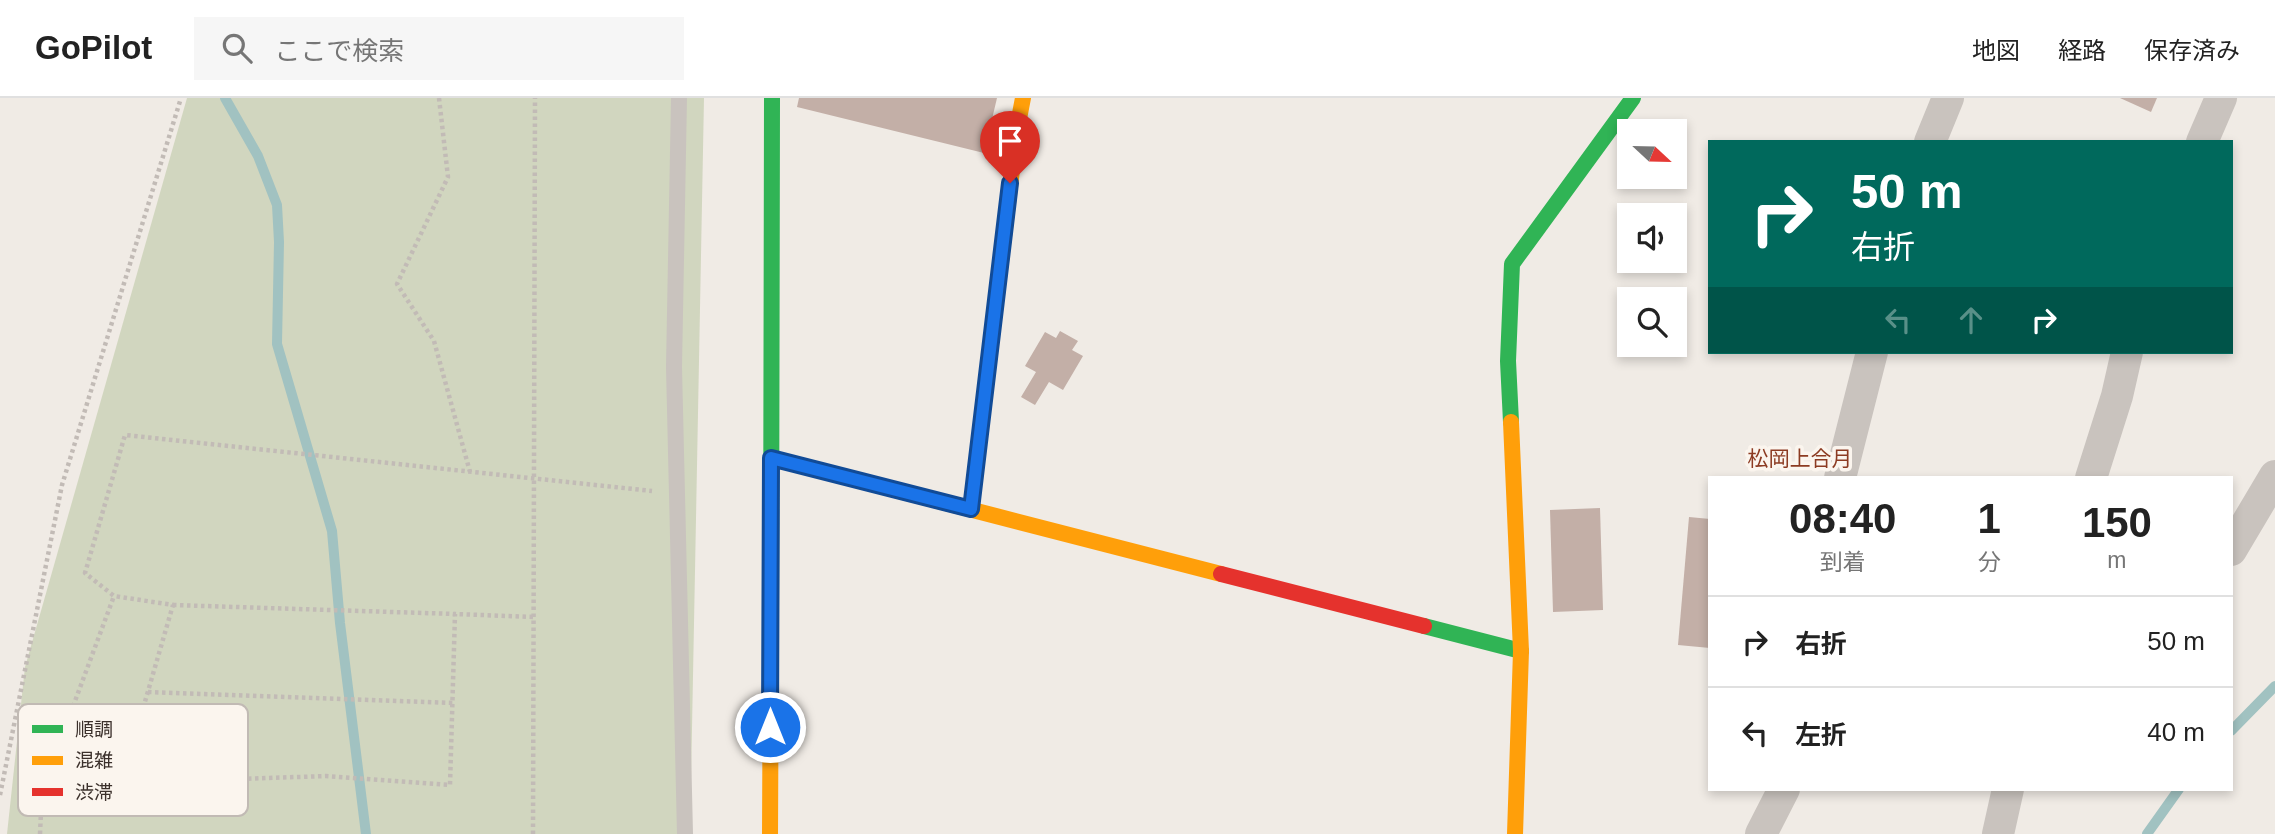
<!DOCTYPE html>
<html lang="ja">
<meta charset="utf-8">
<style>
:root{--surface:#fff;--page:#f6f6f6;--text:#222;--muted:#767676;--line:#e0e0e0}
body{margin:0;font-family:Arial,"Noto Sans JP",sans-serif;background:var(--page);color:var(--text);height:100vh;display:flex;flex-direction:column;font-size:26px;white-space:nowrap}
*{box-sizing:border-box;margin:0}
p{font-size:23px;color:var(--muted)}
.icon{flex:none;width:38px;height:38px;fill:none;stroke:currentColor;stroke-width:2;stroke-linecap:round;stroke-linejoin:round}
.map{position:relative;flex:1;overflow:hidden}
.drawer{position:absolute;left:1708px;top:378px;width:525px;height:315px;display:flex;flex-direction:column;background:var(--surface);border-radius:0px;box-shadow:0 4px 10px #0003}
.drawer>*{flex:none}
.banner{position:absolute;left:1708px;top:42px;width:525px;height:214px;border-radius:0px;box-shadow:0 4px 10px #0003;background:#00695c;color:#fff;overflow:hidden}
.needle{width:46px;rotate:112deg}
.buttons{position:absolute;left:1617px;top:21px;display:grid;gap:14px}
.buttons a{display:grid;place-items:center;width:70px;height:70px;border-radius:0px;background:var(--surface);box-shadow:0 4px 10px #0003;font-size:35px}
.pin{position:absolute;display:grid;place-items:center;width:60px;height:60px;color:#fff;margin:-72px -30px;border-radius:50% 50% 50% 0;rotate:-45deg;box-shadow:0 0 7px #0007}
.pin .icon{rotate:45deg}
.me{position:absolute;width:77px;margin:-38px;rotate:0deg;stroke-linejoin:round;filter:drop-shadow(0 0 5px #0008)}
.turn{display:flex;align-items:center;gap:24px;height:147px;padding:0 28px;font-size:32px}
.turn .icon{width:91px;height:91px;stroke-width:2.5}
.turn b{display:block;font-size:49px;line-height:60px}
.lanes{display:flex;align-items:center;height:66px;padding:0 28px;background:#0003;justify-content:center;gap:35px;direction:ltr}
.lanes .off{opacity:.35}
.eta{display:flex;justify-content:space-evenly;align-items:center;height:119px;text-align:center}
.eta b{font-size:42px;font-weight:800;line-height:49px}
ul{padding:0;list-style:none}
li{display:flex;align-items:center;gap:21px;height:91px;padding:0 28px;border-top:2px solid var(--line)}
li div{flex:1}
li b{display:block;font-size:26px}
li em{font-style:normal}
header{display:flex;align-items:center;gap:42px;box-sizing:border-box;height:98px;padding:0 35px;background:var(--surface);border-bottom:2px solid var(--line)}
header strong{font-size:33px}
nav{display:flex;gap:38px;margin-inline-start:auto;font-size:24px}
.search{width:490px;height:63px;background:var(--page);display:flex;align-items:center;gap:18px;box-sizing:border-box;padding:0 24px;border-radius:0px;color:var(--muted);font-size:26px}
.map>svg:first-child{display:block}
</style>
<header>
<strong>GoPilot</strong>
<div class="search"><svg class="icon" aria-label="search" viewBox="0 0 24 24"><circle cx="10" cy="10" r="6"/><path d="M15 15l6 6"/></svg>ここで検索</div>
<nav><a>地図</a><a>経路</a><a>保存済み</a></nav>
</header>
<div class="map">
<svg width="2275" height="736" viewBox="0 0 2275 736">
<rect width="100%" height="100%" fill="#f0ebe5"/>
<polygon fill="#d1d6bf" points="187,0 704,0 690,736 7,736 25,569"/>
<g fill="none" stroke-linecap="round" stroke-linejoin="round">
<g stroke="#a1c2c1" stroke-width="10">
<polyline points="225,0 258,58 277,107 279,144 277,246 332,433 340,525 366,736"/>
<polyline points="2231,633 2275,588"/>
<polyline points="2147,736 2179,691"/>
</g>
</g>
<g fill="#c3afa7">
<polygon points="799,0 997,0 984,55 797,9"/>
<polygon points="2120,0 2157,0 2151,14"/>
<polygon points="1060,233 1078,243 1072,252 1083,258 1063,292 1049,284 1035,307 1021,299 1036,274 1025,268 1045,234 1056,240"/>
<polygon points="1600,410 1603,512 1553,514 1550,412"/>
<polygon points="1689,419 1710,421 1710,550 1678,547"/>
</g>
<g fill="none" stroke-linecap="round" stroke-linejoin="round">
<g stroke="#c2bbb6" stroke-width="4.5" stroke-dasharray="3.5 3.5" stroke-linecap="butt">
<polyline points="439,0 448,79 397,186 434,243 470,374"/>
<polyline points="173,507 455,516"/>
<polyline points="533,519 455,516 450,687 326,678 181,683 133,645 173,507 114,498 85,475 125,337 652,393"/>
<polyline points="148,594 453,605"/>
<polyline points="0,697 62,387 181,0"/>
<polyline points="40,736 42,692 114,498"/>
<polyline points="533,736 535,0"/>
</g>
<polyline stroke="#c9c3be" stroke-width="16" points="679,0 674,269 685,736"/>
<g stroke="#c9c3be" stroke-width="32">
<polyline points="1930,44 1948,0"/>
<polyline points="2202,44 2221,0"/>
<polyline points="1840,380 1872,254"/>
<polyline points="2091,380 2117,298 2127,254"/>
<polyline points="2231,452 2275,378"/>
<polyline points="1761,736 1784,691"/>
<polyline points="1998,736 2008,691"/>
</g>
<g stroke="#30b455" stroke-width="16">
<polyline points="1511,324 1508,263 1512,166 1633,0"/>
<polyline points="771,518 772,0"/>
<polyline points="1424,528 1521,553"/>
</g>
<g stroke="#ff9f0a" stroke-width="16">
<polyline points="1511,324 1521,553 1515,736"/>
<polyline points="771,360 1221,476"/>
<polyline points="971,411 1017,31 1023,0"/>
<polyline points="770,736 771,518"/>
</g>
<polyline stroke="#e5322d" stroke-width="16" points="1221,476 1424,528"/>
</g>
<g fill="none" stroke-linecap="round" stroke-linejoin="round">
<g stroke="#114b97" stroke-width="18">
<polyline id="route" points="770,629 771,360 971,411 1010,85"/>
</g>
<use href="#route" stroke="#1a73e8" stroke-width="12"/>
</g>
<g text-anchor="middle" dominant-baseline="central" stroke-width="7" stroke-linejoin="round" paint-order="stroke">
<g font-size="21" fill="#8c3b22" stroke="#fbf5ee">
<text x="1800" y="360">松岡上合月</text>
</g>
</g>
<rect x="18" y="606" width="230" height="112" rx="10" fill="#fbf5ee" stroke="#c1bab4" stroke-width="2"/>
<rect x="32" y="627" width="31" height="8" fill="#30b455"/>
<rect x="32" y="658" width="31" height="9" fill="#ff9f0a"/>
<rect x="32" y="690" width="31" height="8" fill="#e5322d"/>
<g font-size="19" fill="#3b302b">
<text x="75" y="638">順調</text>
<text x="75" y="669">混雑</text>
<text x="75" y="701">渋滞</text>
</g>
</svg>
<div class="buttons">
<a><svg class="needle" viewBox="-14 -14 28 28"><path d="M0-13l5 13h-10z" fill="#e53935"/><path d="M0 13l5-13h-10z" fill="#767676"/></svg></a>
<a><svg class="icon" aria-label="sound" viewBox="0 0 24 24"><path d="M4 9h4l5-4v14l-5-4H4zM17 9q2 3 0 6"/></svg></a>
<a><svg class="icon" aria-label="search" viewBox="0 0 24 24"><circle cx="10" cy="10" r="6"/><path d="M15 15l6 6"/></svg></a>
</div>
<div class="pin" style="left:1010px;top:85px;background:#d93025"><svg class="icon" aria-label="arrive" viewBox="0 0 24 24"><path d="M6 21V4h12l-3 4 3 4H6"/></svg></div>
<svg class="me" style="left:770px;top:629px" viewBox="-20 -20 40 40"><circle r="17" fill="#1a73e8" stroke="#fff" stroke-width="3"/><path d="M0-11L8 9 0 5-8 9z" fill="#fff"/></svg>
<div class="banner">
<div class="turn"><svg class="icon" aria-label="right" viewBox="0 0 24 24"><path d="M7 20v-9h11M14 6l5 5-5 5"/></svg><div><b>50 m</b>右折</div></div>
<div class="lanes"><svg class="icon off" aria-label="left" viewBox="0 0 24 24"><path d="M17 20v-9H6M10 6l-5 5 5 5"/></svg><svg class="icon off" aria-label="ahead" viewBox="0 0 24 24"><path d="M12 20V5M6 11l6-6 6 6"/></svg><svg class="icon" aria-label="right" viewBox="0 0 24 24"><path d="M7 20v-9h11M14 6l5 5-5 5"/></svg></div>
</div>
<section class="drawer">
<div class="eta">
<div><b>08:40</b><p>到着</p></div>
<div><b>1</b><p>分</p></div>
<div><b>150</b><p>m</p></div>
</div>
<ul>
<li><svg class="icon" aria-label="right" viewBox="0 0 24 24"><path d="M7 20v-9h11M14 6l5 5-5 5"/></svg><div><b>右折</b></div><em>50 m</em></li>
<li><svg class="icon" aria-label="left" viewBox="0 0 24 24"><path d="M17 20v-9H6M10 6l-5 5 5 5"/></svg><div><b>左折</b></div><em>40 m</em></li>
</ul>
</section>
</div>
